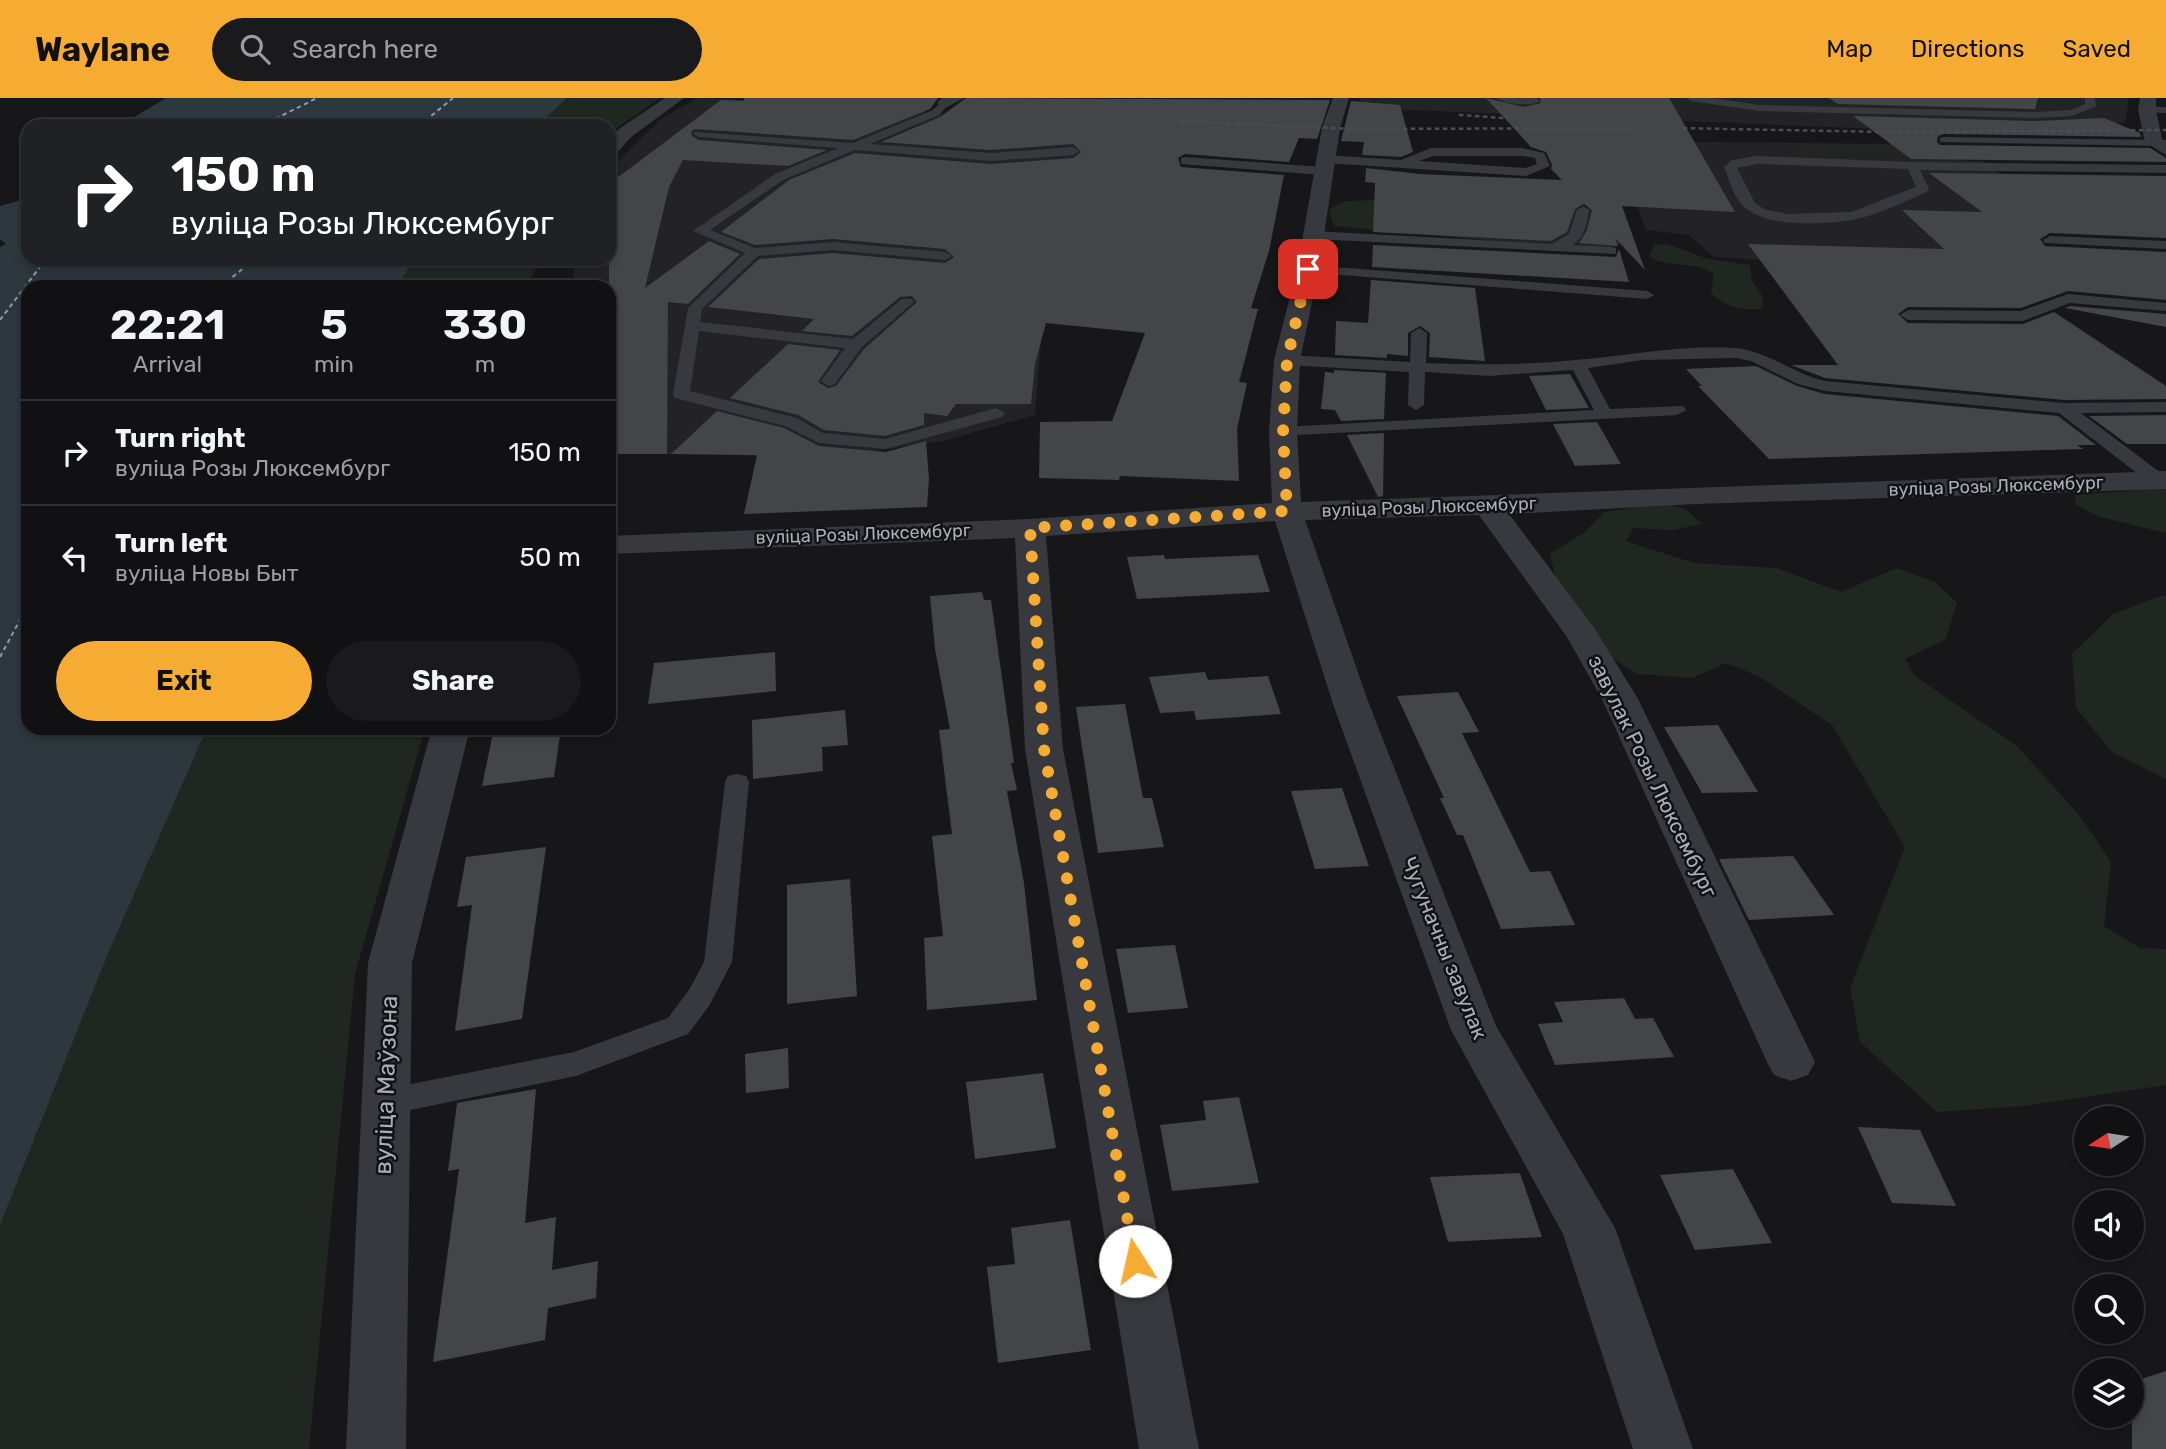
<!DOCTYPE html>
<meta charset="utf-8">
<style>
:root{--surface:#111113;--page:#1a1a1c;--text:#f1f3f6;--muted:#9c9da0;--line:#303133;--accent:#f6ab32}
body{margin:0;font-family:Rubik,sans-serif;background:var(--page);color:var(--text);height:100vh;display:flex;flex-direction:column;font-size:26px;white-space:nowrap}
*{box-sizing:border-box;margin:0}
p{font-size:23px;color:var(--muted)}
.icon{flex:none;width:38px;height:38px;fill:none;stroke:currentColor;stroke-width:2;stroke-linecap:round;stroke-linejoin:round}
.map{position:relative;flex:1;overflow:hidden}
.drawer{position:absolute;left:21px;top:182px;width:595px;height:455px;display:flex;flex-direction:column;background:var(--surface);border-radius:21px;box-shadow:0 4px 10px #0003,0 0 0 2px var(--line)}
.drawer>*{flex:none}
.banner{position:absolute;left:21px;top:21px;width:595px;height:147px;border-radius:21px;box-shadow:0 4px 10px #0003,0 0 0 2px var(--line);background:#202124;color:#fff;overflow:hidden}
.needle{width:46px;rotate:258deg}
.fabs{position:absolute;left:2074px;top:1008px;display:grid;gap:14px}
.fabs a{display:grid;place-items:center;width:70px;height:70px;border-radius:50%;background:var(--surface);box-shadow:0 4px 10px #0003,0 0 0 2px var(--line);font-size:35px}
.pin{position:absolute;display:grid;place-items:center;width:60px;height:60px;color:#fff;margin:-30px;border-radius:14px;box-shadow:0 4px 10px #0006}
.me{position:absolute;width:77px;margin:-38px;rotate:350deg;stroke-linejoin:round;filter:drop-shadow(0 0 5px #0008)}
.turn{display:flex;align-items:center;gap:24px;height:147px;padding:0 35px;font-size:32px}
.turn .icon{width:91px;height:91px;stroke-width:2.5}
.turn b{display:block;font-size:49px;line-height:60px}
.eta{display:flex;justify-content:space-evenly;align-items:center;height:119px;text-align:center}
.eta b{font-size:42px;font-weight:700;line-height:49px}
.primary-button{display:flex;gap:14px;margin-top:auto;padding:14px 35px}
.primary-button a{flex:1;height:80px;border-radius:42px;background:var(--accent);color:#111;font-size:28px;font-weight:700;line-height:80px;text-align:center}
.primary-button a+a{background:var(--page);color:var(--text)}
ul{padding:0;list-style:none}
li{display:flex;align-items:center;gap:21px;height:105px;padding:0 35px;border-top:2px solid var(--line)}
li div{flex:1}
li b{display:block;font-size:26px}
li em{font-style:normal}
header{display:flex;align-items:center;gap:42px;box-sizing:border-box;height:98px;padding:0 35px;background:var(--accent);color:#111}
header strong{font-size:33px}
nav{display:flex;gap:38px;margin-inline-start:auto;font-size:24px}
.search{width:490px;height:63px;background:var(--page);display:flex;align-items:center;gap:18px;box-sizing:border-box;padding:0 24px;border-radius:38px;color:var(--muted);font-size:26px}
.map>svg:first-child{display:block}
</style>
<header>
<strong>Waylane</strong>
<div class="search"><svg class="icon" aria-label="search" viewBox="0 0 24 24"><circle cx="10" cy="10" r="6"/><path d="M15 15l6 6"/></svg>Search here</div>
<nav><a>Map</a><a>Directions</a><a>Saved</a></nav>
</header>
<div class="map">
<svg width="2166" height="1351" viewBox="0 0 2166 1351">
<rect width="100%" height="100%" fill="#171719"/>
<g fill="#232326">
<polygon points="697,0 892,7 942,16 967,9 1173,20 1044,207 1035,317 944,343 834,359 609,355 609,189 574,189 574,161 609,161 609,72 661,21"/>
<polygon points="1360,0 2129,0 2125,25 2033,30 1879,31 1362,10"/>
<polygon points="1613,43 1912,46 1948,51 1966,63 1982,63 2062,118 1980,115 2032,173 1830,167 1714,159 1689,137 1646,132"/>
</g>
<g fill="#1f2720">
<polygon points="567,0 660,0 618,29 609,38 609,28 537,28"/>
<polygon points="1796,48 1887,50 1894,52 1896,58 1795,53 1787,49"/>
<polygon points="1376,102 1593,110 1625,143 1614,149 1517,145 1334,128 1329,111 1346,103"/>
<path d="M1667,146L1708,161L1750,167L1752,183L1763,199L1761,211C1739,212 1727,210 1711,195L1714,176C1694,161 1668,172 1649,158L1654,147Z"/>
<polygon points="415,161 542,161 525,189 396,189"/>
<polygon points="2166,390 2166,435 2100,419 2076,407 2075,397"/>
<polygon points="1663,405 1686,411 1702,426 1672,432 1633,430 1626,443 1694,465 1776,470 1841,494 1897,470 1935,484 1957,505 1946,541 1905,561 1915,578 2018,649 2080,718 2111,764 2104,828 2140,850 2166,851 2166,987 2024,1008 1937,1014 1860,944 1850,890 1905,749 1832,627 1760,579 1726,565 1692,580 1637,576 1600,552 1557,486 1550,456 1585,434 1604,414"/>
<polygon points="2161,498 2166,498 2166,681 2112,654 2076,610 2072,556 2113,516"/>
<polygon points="207,630 425,630 355,876 309,1351 0,1351 0,1127 110,851"/>
</g>
<g fill="#2d373e">
<polygon points="166,0 567,0 537,28 119,28"/>
<polygon points="28,100 28,161 415,161 396,189 28,189 28,630 207,630 110,851 0,1127 0,149 6,146 0,141 0,108"/>
</g>
<g fill="none" stroke-linecap="round" stroke-linejoin="round">
<g stroke="#7f9eb5" stroke-width="2" stroke-dasharray="4.5 3.5" stroke-linecap="butt">
<polyline points="261,28 317,0"/>
<polyline points="419,28 453,0"/>
<polyline points="220,189 255,161"/>
<polyline points="0,222 46,161"/>
<polyline points="0,559 28,507"/>
</g>
</g>
<g fill="#434549">
<polygon points="744,0 938,0 930,11 853,42 695,31 691,34 692,38 699,42 827,52 788,68 683,62 669,89 645,190 709,143 740,156 688,206 668,204 667,356 609,356 609,86 721,2 744,3"/>
<polygon points="966,0 1330,2 1317,41 1299,40 1289,64 1185,56 1178,60 1181,69 1284,77 1269,153 1251,210 1258,211 1239,284 1247,285 1237,331 1239,383 1120,378 1119,382 1039,380 1040,324 1112,323 1145,235 1046,225 1035,266 1031,306 956,306 947,318 924,315 924,327 885,338 824,332 798,317 730,300 788,246 840,252 818,284 828,290 836,288 864,251 917,204 912,198 900,199 852,238 802,233 814,221 708,209 759,161 833,155 945,165 954,159 945,151 833,141 755,147 721,134 789,82 855,55 991,66 1073,60 1081,54 1073,46 991,52 881,44 940,19"/>
<polygon points="1486,0 1524,9 1541,5 1540,0 1669,0 1735,114 1622,108 1645,172 1615,140 1618,148 1579,145 1587,132 1592,112 1584,106 1575,111 1567,134 1551,143 1373,134 1375,85 1365,84 1366,70 1420,76 1562,82 1551,71 1552,67 1546,54 1531,49"/>
<polygon points="1829,0 2038,0 2035,11 1838,6"/>
<polygon points="1351,3 1400,7 1413,54 1401,59 1362,57 1364,44 1341,43"/>
<polygon points="1853,18 2037,23 2104,20 2140,35 2141,39 1944,36 1938,38 1937,44 1940,47 2150,50 2166,60 2166,64 1911,61"/>
<polygon points="1929,75 2166,78 2166,140 2050,135 2040,141 2045,148 2166,154 2166,202 2068,193 2021,210 1908,209 1898,216 1908,225 2023,226 2054,214 2166,288 2166,301 2064,302 1825,280 1791,267 1838,267 1748,146 1944,151 1902,112 1982,114"/>
<polygon points="1373,147 1616,159 1619,151 1629,184 1372,169"/>
<polygon points="1371,182 1475,190 1485,263 1429,259 1430,235 1420,228 1408,235 1408,258 1387,256 1387,260 1335,257 1336,223 1368,225"/>
<polygon points="2070,208 2166,216 2166,229 2065,210"/>
<polygon points="1756,268 1797,288 1825,296 2058,318 2096,347 2077,347 2083,351 1769,361 1698,288 1702,288 1686,271"/>
<polygon points="1334,272 1386,275 1384,321 1341,323 1335,312 1321,311 1325,274 1334,275"/>
<polygon points="1570,276 1589,310 1546,312 1529,278"/>
<polygon points="717,313 784,330 819,348 886,354 926,343 929,381 927,409 744,416 757,357 671,356"/>
<polygon points="2166,317 2166,346 2127,346 2089,318"/>
<polygon points="1597,324 1621,366 1575,368 1553,326"/>
<polygon points="1384,335 1383,398 1378,399 1347,337"/>
<polygon points="1164,457 1165,461 1258,457 1270,494 1137,501 1127,459"/>
<polygon points="982,494 984,502 991,502 1014,665 1011,665 1017,692 1007,693 1024,785 1037,902 927,912 924,840 943,838 932,738 952,736 939,632 950,631 935,551 930,498"/>
<polygon points="775,554 776,593 648,606 654,565"/>
<polygon points="1205,574 1208,582 1268,578 1281,616 1196,622 1194,613 1160,615 1149,579"/>
<polygon points="1458,594 1479,634 1462,635 1530,774 1550,773 1575,827 1501,831 1463,737 1457,737 1440,700 1444,700 1397,598"/>
<polygon points="1125,606 1143,700 1152,700 1164,749 1098,755 1076,609"/>
<polygon points="845,612 848,647 822,649 823,673 753,681 752,622"/>
<polygon points="1718,627 1758,694 1702,695 1664,629"/>
<polygon points="494,630 561,630 554,679 482,688"/>
<polygon points="1342,690 1369,768 1315,771 1291,693"/>
<polygon points="546,749 522,921 455,933 472,807 457,809 466,759"/>
<polygon points="1793,758 1834,817 1749,822 1719,761"/>
<polygon points="850,781 857,898 787,906 787,787"/>
<polygon points="1175,847 1188,910 1128,915 1116,851"/>
<polygon points="1624,900 1635,921 1653,920 1674,959 1555,967 1538,926 1563,924 1554,904"/>
<polygon points="788,950 789,990 746,995 745,956"/>
<polygon points="1043,975 1056,1050 975,1061 966,984"/>
<polygon points="536,991 525,1125 556,1119 552,1172 598,1163 596,1200 548,1210 545,1242 433,1264 459,1071 448,1073 457,1005"/>
<polygon points="1239,999 1259,1085 1172,1093 1160,1027 1206,1022 1203,1003"/>
<polygon points="1858,1029 1920,1032 1956,1108 1892,1105"/>
<polygon points="1733,1071 1772,1145 1695,1152 1660,1077"/>
<polygon points="1520,1075 1542,1139 1448,1144 1430,1079"/>
<polygon points="1070,1122 1091,1252 998,1265 987,1169 1015,1166 1011,1130"/>
<polygon points="2166,1273 2166,1351 2132,1351 2132,1284"/>
</g>
<g fill="none" stroke-linecap="round" stroke-linejoin="round">
<g fill="#38393e" fill-rule="evenodd">
<path d="M1496,0H1536L1540,3C1531,9 1505,6 1496,0Z"/>
<polygon points="1686,0 1713,0 1759,7 2037,14 2071,12 2085,6 2085,0 2095,0 2096,8 2072,18 2037,20 1759,13 1691,3"/>
<polygon points="945,2 950,5 939,17 870,46 991,55 1073,49 1079,53 1073,57 991,63 855,52 783,82 710,132 755,150 833,144 945,154 952,158 945,162 833,152 758,158 702,211 700,224 853,241 902,201 912,201 914,204 862,249 835,286 829,288 821,283 845,250 699,233 690,293 797,320 823,335 885,341 996,310 1005,315 1002,319 886,351 819,345 785,328 675,300 673,296 688,210 745,155 693,133 775,76 838,50 699,39 693,36 695,34 853,45 931,13"/>
<polygon points="2147,9 2166,9 2166,15 2143,14 2142,12"/>
<polygon points="1944,39 2166,42 2166,48 1940,44 1940,40"/>
<path d="M1431,50H1522L1544,55L1550,68L1526,78L1325,65L1319,61L1325,57L1401,62ZM1433,58H1522L1535,60L1537,66L1525,70L1419,63Z"/>
<path d="M1757,58L1912,64L2166,67V75L1920,72L1929,91L1927,94C1908,102 1888,112 1868,118C1839,127 1771,131 1747,111C1734,102 1730,83 1724,69L1732,62ZM1757,66L1908,71L1916,89L1851,114L1787,116L1764,111L1755,105L1737,70Z"/>
<polygon points="1185,59 1323,69 1329,73 1323,77 1181,66 1181,60"/>
<path d="M1583,108L1589,112C1587,126 1585,138 1573,147L1611,149L1616,150V156L1313,141L1306,137L1313,133L1552,146L1569,136L1577,112Z"/>
<polygon points="2050,138 2166,143 2166,151 2045,145 2043,142"/>
<polygon points="1308,167 1647,193 1654,197 1647,201 1303,174 1303,168"/>
<polygon points="2068,196 2166,205 2166,213 2070,205 2023,223 1908,222 1900,217 1908,212 2021,213"/>
<path d="M1419,230L1427,235L1426,265C1476,267 1525,267 1575,262C1629,258 1681,246 1735,250C1768,253 1794,276 1825,283L2064,305L2166,304V314L2081,315L2165,378L2166,384L2158,388L2151,386L2059,315L1825,293L1798,286L1751,263L1736,260L1643,262L1588,270L1610,311L1683,308L1686,312L1677,317L1277,338L1274,334L1283,329L1594,312L1573,272L1489,278L1425,274L1424,307L1416,312L1408,307L1409,274L1287,267L1279,262L1287,257L1410,264L1411,235Z"/>
<polygon points="737,676 746,678 749,684 732,864 709,908 688,936 576,978 386,1017 375,1013 370,1004 375,995 386,991 574,954 668,920 689,892 704,864 725,684 728,678"/>
</g>
<g fill="#38393e" fill-rule="evenodd">
<polygon points="665,0 684,0 631,39 616,56 609,58 609,41 619,31"/>
<polygon points="942,0 964,0 945,10 937,5"/>
<polygon points="1333,0 1349,0 1340,30 1319,171 1300,262 1297,334 1301,404 2166,373 2166,391 1696,406 1509,416 1595,531 1638,601 1815,964 1808,977 1791,983 1774,977 1767,964 1602,601 1567,539 1479,417 1305,422 1369,606 1496,928 1615,1130 1693,1351 1633,1351 1563,1136 1451,932 1333,606 1275,423 1046,438 1063,651 1199,1351 1139,1351 1025,651 1015,440 609,456 609,438 1030,421 1272,405 1269,334 1274,262 1297,171 1322,30"/>
<polygon points="2140,0 2156,0 2156,12 2162,41 2166,43 2166,57 2145,44 2138,12"/>
<polygon points="432,630 470,630 412,865 406,1351 346,1351 368,865"/>
</g>
<g stroke="#4b4d53" stroke-width="2.5" stroke-dasharray="4.5 3.5" stroke-linecap="butt">
<polyline points="1459,17 1504,20"/>
<polyline points="1179,23 1354,31 1676,30 1885,34 2166,32"/>
</g>
</g>
<g fill="none" stroke-linecap="round" stroke-linejoin="round">
<polyline stroke="#f6ab32" stroke-width="12" stroke-dasharray="0 21.6" points="1135,1163 1044,651 1030,430 1287,413 1283,334 1287,262 1308,171"/>
</g>
<g text-anchor="middle" dominant-baseline="central" stroke-width="5" stroke-linejoin="round" paint-order="stroke">
<g font-size="18" fill="#a9afb9" stroke="#121214">
<text transform="translate(1996 388) rotate(-2)">вуліца Розы Люксембург</text>
<text transform="translate(1429 409) rotate(-2)">вуліца Розы Люксембург</text>
<text transform="translate(863 436) rotate(-2)">вуліца Розы Люксембург</text>
</g>
<g font-size="21" fill="#a9afb9" stroke="#121214">
<text transform="translate(1653 678) rotate(64)">завулак Розы Люксембург</text>
<text transform="translate(1445 850) rotate(68)">Чугуначны завулак</text>
</g>
<g font-size="24" fill="#a9afb9" stroke="#121214">
<text transform="translate(386 987) rotate(-88)">вуліца Маўзона</text>
</g>
</g>
</svg>
<div class="fabs">
<a><svg class="needle" viewBox="-14 -14 28 28"><path d="M0-13l5 13h-10z" fill="#e53935"/><path d="M0 13l5-13h-10z" fill="#9c9da0"/></svg></a>
<a><svg class="icon" aria-label="sound" viewBox="0 0 24 24"><path d="M4 9h4l5-4v14l-5-4H4zM17 9q2 3 0 6"/></svg></a>
<a><svg class="icon" aria-label="search" viewBox="0 0 24 24"><circle cx="10" cy="10" r="6"/><path d="M15 15l6 6"/></svg></a>
<a><svg class="icon" aria-label="layers" viewBox="0 0 24 24"><path d="M12 4l9 5-9 5-9-5zM3 14l9 5 9-5"/></svg></a>
</div>
<div class="pin" style="left:1308px;top:171px;background:#d93025"><svg class="icon" aria-label="arrive" viewBox="0 0 24 24"><path d="M6 21V4h12l-3 4 3 4H6"/></svg></div>
<svg class="me" style="left:1135px;top:1163px" viewBox="-20 -20 40 40"><circle r="19" fill="#fff"/><path d="M0-13L10 11 0 6-10 11z" fill="#f6ab32"/></svg>
<div class="banner">
<div class="turn"><svg class="icon" aria-label="right" viewBox="0 0 24 24"><path d="M7 20v-9h11M14 6l5 5-5 5"/></svg><div><b>150 m</b>вуліца Розы Люксембург</div></div>
</div>
<section class="drawer">
<div class="eta">
<div><b>22:21</b><p>Arrival</p></div>
<div><b>5</b><p>min</p></div>
<div><b>330</b><p>m</p></div>
</div>
<ul>
<li><svg class="icon" aria-label="right" viewBox="0 0 24 24"><path d="M7 20v-9h11M14 6l5 5-5 5"/></svg><div><b>Turn right</b><p>вуліца Розы Люксембург</p></div><em>150 m</em></li>
<li><svg class="icon" aria-label="left" viewBox="0 0 24 24"><path d="M17 20v-9H6M10 6l-5 5 5 5"/></svg><div><b>Turn left</b><p>вуліца Новы Быт</p></div><em>50 m</em></li>
</ul>
<div class="primary-button"><a>Exit</a><a>Share</a></div>
</section>
</div>
